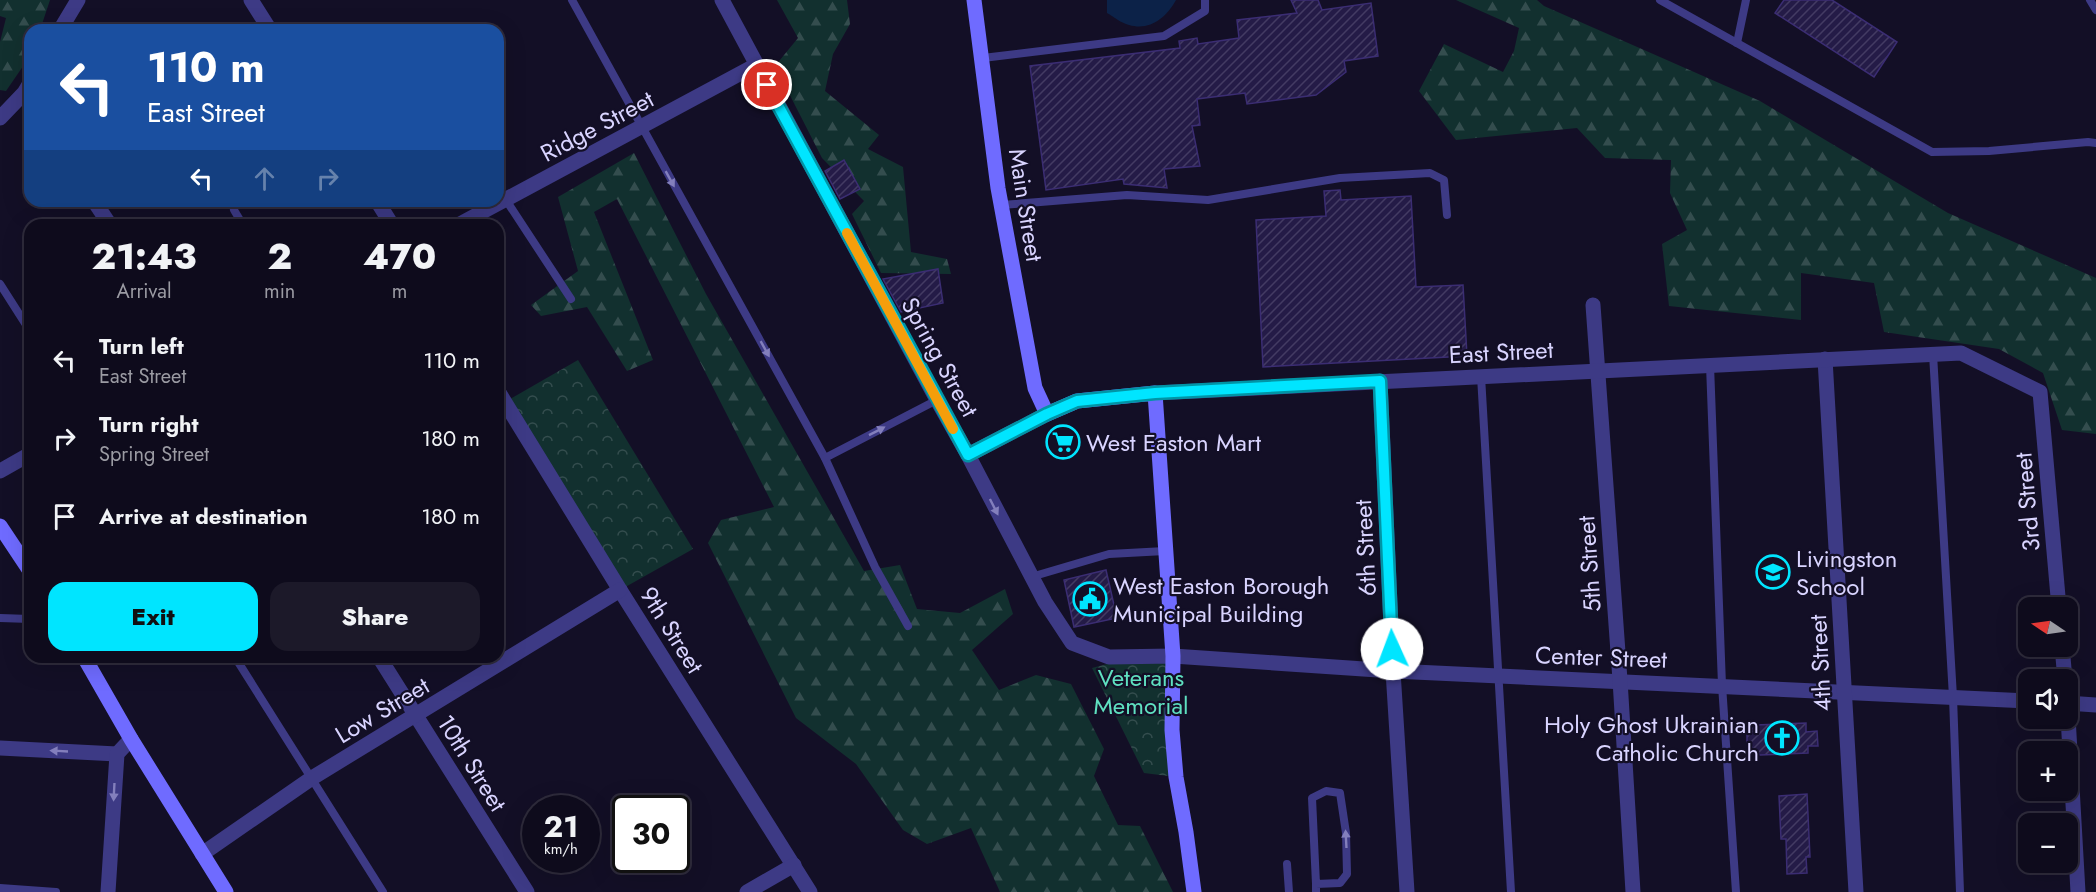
<!DOCTYPE html>
<meta charset="utf-8">
<style>
:root{--surface:#0e0b1c;--page:#1c1929;--text:#f1f3f6;--muted:#9b9ba3;--line:#2e2b3b;--accent:#00e5ff}
body{margin:0;font-family:Jost,sans-serif;background:var(--page);color:var(--text);height:100vh;display:flex;flex-direction:column;font-size:22px;white-space:nowrap}
*{box-sizing:border-box;margin:0}
p{font-size:20px;color:var(--muted)}
.icon{flex:none;width:33px;height:33px;fill:none;stroke:currentColor;stroke-width:2;stroke-linecap:round;stroke-linejoin:round}
.map{position:relative;flex:1;overflow:hidden}
.drawer{position:absolute;left:24px;top:219px;width:480px;height:444px;display:flex;flex-direction:column;background:var(--surface);border-radius:18px;box-shadow:0 6px 24px #0002,0 0 0 2px var(--line)}
.drawer>*{flex:none}
.hud{position:absolute;left:24px;top:24px;width:480px;height:183px;border-radius:18px;box-shadow:0 6px 24px #0002,0 0 0 2px var(--line);background:#1a4fa0;color:#fff;overflow:hidden}
.needle{width:39px;rotate:283deg}
.controls{position:absolute;left:2018px;top:597px;display:grid;gap:12px}
.controls a{display:grid;place-items:center;width:60px;height:60px;border-radius:12px;background:var(--surface);box-shadow:0 6px 24px #0002,0 0 0 2px var(--line);font-size:30px}
.speed{position:absolute;left:522px;top:795px;display:flex;gap:12px;font-size:30px;font-weight:700;text-align:center}
.speed>*{display:grid;place-content:center;width:78px;height:78px;border-radius:50%;background:var(--surface);box-shadow:0 6px 24px #0002,0 0 0 2px var(--line);line-height:1}
.speed small{font-size:15px;font-weight:400}
.speed .limit{border:3px solid #111;border-radius:9px;background:#fff;color:#111}
.pin{position:absolute;display:grid;place-items:center;width:51px;height:51px;color:#fff;margin:-26px;border:3px solid #fff;border-radius:50%;box-shadow:0 2px 6px #0007}
.me{position:absolute;width:66px;margin:-33px;rotate:358deg;stroke-linejoin:round;filter:drop-shadow(0 0 4px #0008)}
.turn{display:flex;align-items:center;gap:21px;height:126px;padding:0 24px;font-size:27px}
.turn .icon{width:78px;height:78px;stroke-width:2.5}
.turn b{display:block;font-size:42px;line-height:51px}
.lanes{display:flex;align-items:center;height:57px;padding:0 24px;background:#0003;justify-content:center;gap:30px;direction:ltr}
.lanes .off{opacity:.35}
.eta{display:flex;justify-content:space-evenly;align-items:center;height:102px;text-align:center}
.eta b{font-size:36px;font-weight:800;line-height:42px}
.button{display:flex;gap:12px;margin-top:auto;padding:12px 24px}
.button a{flex:1;height:69px;border-radius:18px;background:var(--accent);color:#111;font-size:24px;font-weight:800;line-height:69px;text-align:center}
.button a+a{background:var(--page);color:var(--text)}
ul{padding:0;list-style:none}
li{display:flex;align-items:center;gap:18px;height:78px;padding:0 24px}
li div{flex:1}
li b{display:block;font-size:22px}
li em{font-style:normal}
.map>svg:first-child{display:block}
</style>
<div class="map">
<svg width="2096" height="892" viewBox="0 0 2096 892">
<defs>
<pattern id="forest-firs" width="22" height="20" patternUnits="userSpaceOnUse" patternTransform="scale(1.5)"><rect width="22" height="20" fill="#12302f"/><path d="M5 1l3.5 6h-7zM16 11l3.5 6h-7z" fill="#344d4e"/></pattern>
<pattern id="park-crowns" width="20" height="18" patternUnits="userSpaceOnUse" patternTransform="scale(1.5)"><rect width="20" height="18" fill="#12302f"/><path d="M2 6a3 3 0 1 1 6 0M12 15a3 3 0 1 1 6 0" fill="none" stroke="#344d4e"/></pattern>
<pattern id="building-hatch" width="6" height="6" patternUnits="userSpaceOnUse" patternTransform="scale(1.5)"><rect width="6" height="6" fill="#241b47"/><path d="M-1 1l2-2M0 6l6-6M5 7l2-2" fill="none" stroke="#433b63"/></pattern>
</defs>
<rect width="100%" height="100%" fill="#130f26"/>
<g fill="url(#forest-firs)">
<polygon points="0,0 50,0 40,30 30,30 30,56 6,91 0,90 0,42 6,18 0,16"/>
<polygon points="777,0 847,0 850,24 833,54 825,91 879,135 868,149 903,167 911,252 947,259 951,274 881,273 852,214 864,201 822,158 775,66 798,38"/>
<polygon points="1456,0 1537,0 1544,6 1760,101 1948,213 2096,278 2096,434 2062,430 2043,373 1999,349 1884,332 1874,283 1801,273 1801,320 1669,306 1662,244 1687,230 1670,193 1671,160 1605,158 1577,128 1456,140 1419,91 1444,44 1503,72 1514,51 1519,28"/>
<polygon points="634,153 706,294 864,571 900,565 917,609 960,613 1005,589 1013,614 972,650 999,690 1036,675 1071,684 1104,749 1094,776 1118,825 1140,826 1173,892 1000,892 971,828 927,844 903,830 856,764 796,718 708,543 721,520 774,507 617,199 594,212 653,360 627,371 587,307 541,316 531,305 578,271 558,197"/>
</g>
<g fill="url(#park-crowns)">
<polygon points="578,360 693,549 620,590 505,402"/>
<polygon points="1173,656 1176,777 1144,773 1092,668 1133,657"/>
</g>
<path fill="#0c2248" d="M1107,0H1176C1166,18 1150,31 1129,25C1121,23 1114,17 1107,13Z"/>
<g fill="url(#building-hatch)" stroke="#3b2d73" stroke-width="1.5">
<polygon points="1291,0 1318,0 1322,10 1371,3 1378,56 1344,61 1346,72 1316,95 1247,104 1245,93 1197,99 1200,125 1192,126 1200,166 1164,169 1167,188 1124,184 1123,179 1046,190 1030,66 1180,48 1179,41 1197,38 1198,44 1239,38 1237,20 1297,13"/>
<polygon points="1784,0 1832,0 1897,42 1874,77 1775,13"/>
<polygon points="844,160 860,189 840,199 825,171"/>
<polygon points="1340,190 1341,200 1411,196 1416,287 1463,285 1467,356 1263,367 1256,220 1326,216 1324,191"/>
<polygon points="938,269 943,303 901,312 883,279"/>
<polygon points="1106,570 1117,618 1074,627 1064,580"/>
<polygon points="1806,723 1806,732 1817,731 1818,746 1808,746 1808,753 1760,755 1747,742 1747,734 1756,725"/>
<polygon points="1807,794 1810,857 1806,857 1807,873 1787,874 1786,839 1781,839 1779,796"/>
</g>
<g fill="none" stroke-linecap="round" stroke-linejoin="round">
<g stroke="#3d3a85" stroke-width="8">
<polyline points="572,0 825,458 875,567 908,626"/>
<polyline points="1660,0 1932,152 1989,151 2088,142 2096,143"/>
<polyline points="2090,0 2096,10"/>
<polyline points="1737,43 1746,0"/>
<polyline points="983,58 1164,36 1205,11 1205,0"/>
<polyline points="506,200 571,299"/>
<polyline points="1002,205 1127,195 1208,200 1340,178 1430,173 1444,180 1447,215"/>
<polyline points="234,210 243,225"/>
<polyline points="0,284 30,331"/>
<polyline points="1933,354 1953,697 1960,892"/>
<polyline points="1710,365 1722,685 1736,892"/>
<polyline points="1481,376 1511,892"/>
<polyline points="825,458 937,400"/>
<polyline points="1031,577 1109,554 1165,551"/>
<polyline points="0,618 30,619"/>
<polyline points="235,657 383,892"/>
<polyline points="1287,864 1289,892"/>
<polyline points="1316,884 1340,883 1347,874 1346,833 1340,793 1326,791 1312,798 1316,884 1316,892"/>
<polyline points="0,888 56,892"/>
</g>
<g stroke="#3d3a85" stroke-width="15">
<polyline points="251,0 270,30"/>
<polyline points="722,0 937,400 968,455 1045,602 1072,643 1109,657 1173,656 1393,671 2028,701"/>
<polyline points="60,30 78,0"/>
<polyline points="0,118 24,93 30,83"/>
<polyline points="94,201 110,225"/>
<polyline points="377,201 392,225"/>
<polyline points="458,225 756,65"/>
<polyline points="1593,305 1620,680 1633,892"/>
<polyline points="1825,359 1856,892"/>
<polyline points="1380,381 1393,671 1407,892"/>
<polyline points="498,391 620,590 810,892"/>
<polyline points="1155,393 1961,353 2040,392 2059,608"/>
<polyline points="968,455 1047,414"/>
<polyline points="0,471 30,454"/>
<polyline points="2062,646 2065,680"/>
<polyline points="379,657 527,892"/>
<polyline points="2067,699 2078,892"/>
<polyline points="2067,703 2096,705"/>
<polyline points="0,748 117,754"/>
<polyline points="202,854 312,778 620,590"/>
<polyline points="108,892 117,754 131,739"/>
<polyline points="747,892 794,865"/>
</g>
<g stroke="#6f6bff" stroke-width="15">
<polyline points="974,0 998,188 1035,388 1047,414 1077,401 1155,393 1173,656 1172,730 1176,777 1186,832 1194,892"/>
<polyline points="0,526 30,571"/>
<polyline points="84,657 131,739 226,892"/>
</g>
</g>
<defs><path id="oneway-solid" d="M-6-.8H1V-3.2L6.5 0L1 3.2V.8H-6Z" transform="scale(1.5)"/></defs>
<g fill="#837fbc">
<use href="#oneway-solid" transform="translate(670 179) rotate(61)"/>
<use href="#oneway-solid" transform="translate(765 349) rotate(61)"/>
<use href="#oneway-solid" transform="translate(877 431) rotate(-27)"/>
<use href="#oneway-solid" transform="translate(994 507) rotate(63)"/>
<use href="#oneway-solid" transform="translate(59 751) rotate(-177)"/>
<use href="#oneway-solid" transform="translate(114 792) rotate(93)"/>
<use href="#oneway-solid" transform="translate(1346 839) rotate(-93)"/>
</g>
<g fill="none" stroke-linecap="round" stroke-linejoin="round">
<g stroke="#0095a6" stroke-width="15">
<polyline id="route" points="767,85 968,455 1047,414 1077,401 1155,393 1380,381 1392,649"/>
</g>
<use href="#route" stroke="#00e5ff" stroke-width="10"/>
<polyline stroke="#f59e0b" stroke-width="10" points="847,233 953,429"/>
</g>
<defs>
<g id="supermarket-ring" transform="scale(1.725)"><circle r="9.5" fill="#130f26" stroke="#00e5ff" stroke-width="1.5"/><path d="M-6-5.5h2.5l.6 2H6L4.5 2H-2.5L-4.4-4H-6ZM-1.5 3.2a1.3 1.3 0 1 0 .1 0ZM3 3.2a1.3 1.3 0 1 0 .1 0Z" fill="#00e5ff"/></g>
<g id="school-ring" transform="scale(1.725)"><circle r="9.5" fill="#130f26" stroke="#00e5ff" stroke-width="1.5"/><path d="M0-5L7-2L0 1L-7-2ZM-4 1L0 2.5L4 1V4Q0 6-4 4Z" fill="#00e5ff"/></g>
<g id="civic-ring" transform="scale(1.725)"><circle r="9.5" fill="#130f26" stroke="#00e5ff" stroke-width="1.5"/><path d="M-.6-6.5H3V-4.5H.6V-3L4-1V1h2V6H-6V1h2V-1L-.6-3ZM-1.2 2.5V6h2.4V2.5Z" fill="#00e5ff"/></g>
<g id="church-ring" transform="scale(1.725)"><circle r="9.5" fill="#130f26" stroke="#00e5ff" stroke-width="1.5"/><path d="M-1.2-6h2.4v3.5h3.3v2.4h-3.3V6h-2.4V-.1h-3.3v-2.4h3.3Z" fill="#00e5ff"/></g>
</defs>
<g fill-rule="evenodd">
<use href="#supermarket-ring" x="1063" y="442"/>
<use href="#school-ring" x="1773" y="572"/>
<use href="#civic-ring" x="1090" y="599"/>
<use href="#church-ring" x="1782" y="738"/>
</g>
<g text-anchor="middle" dominant-baseline="central" stroke-width="4.5" stroke-linejoin="round" paint-order="stroke">
<g font-size="24" fill="#d9d4ff" stroke="#130f26">
<text transform="translate(597 126) rotate(-28)">Ridge Street</text>
<text transform="translate(1026 205) rotate(81)">Main Street</text>
<text transform="translate(1501 352) rotate(-3)">East Street</text>
<text transform="translate(940 357) rotate(61)">Spring Street</text>
<text transform="translate(2027 502) rotate(-95)">3rd Street</text>
<text transform="translate(1365 548) rotate(-93)">6th Street</text>
<text transform="translate(1589 564) rotate(-94)">5th Street</text>
<text transform="translate(672 630) rotate(58)">9th Street</text>
<text transform="translate(1601 657) rotate(2)">Center Street</text>
<text transform="translate(1820 663) rotate(-93)">4th Street</text>
<text transform="translate(382 710) rotate(-31)">Low Street</text>
<text transform="translate(472 763) rotate(58)">10th Street</text>
</g>
<g font-size="24" fill="#d9d4ff" stroke="#130f26" text-anchor="start">
<text x="1086" y="442">West Easton Mart</text>
<text x="1796" y="558">Livingston<tspan x="1796" dy="28">School</tspan></text>
<text x="1113" y="585">West Easton Borough<tspan x="1113" dy="28">Municipal Building</tspan></text>
<text x="1759" y="724" text-anchor="end">Holy Ghost Ukrainian<tspan x="1759" dy="28">Catholic Church</tspan></text>
</g>
<g font-size="24" fill="#5fe0c0" stroke="#130f26">
<text x="1141" y="677">Veterans<tspan x="1141" dy="28">Memorial</tspan></text>
</g>
</g>
</svg>
<div class="controls">
<a><svg class="needle" viewBox="-14 -14 28 28"><path d="M0-13l5 13h-10z" fill="#e53935"/><path d="M0 13l5-13h-10z" fill="#9b9ba3"/></svg></a>
<a><svg class="icon" aria-label="sound" viewBox="0 0 24 24"><path d="M4 9h4l5-4v14l-5-4H4zM17 9q2 3 0 6"/></svg></a>
<a>+</a>
<a>−</a>
</div>
<div class="speed"><div>21<small>km/h</small></div><div class="limit">30</div></div>
<div class="pin" style="left:767px;top:85px;background:#d93025"><svg class="icon" aria-label="arrive" viewBox="0 0 24 24"><path d="M6 21V4h12l-3 4 3 4H6"/></svg></div>
<svg class="me" style="left:1392px;top:649px" viewBox="-20 -20 40 40"><circle r="19" fill="#fff"/><path d="M0-13L10 11 0 6-10 11z" fill="#00e5ff"/></svg>
<div class="hud">
<div class="turn"><svg class="icon" aria-label="left" viewBox="0 0 24 24"><path d="M17 20v-9H6M10 6l-5 5 5 5"/></svg><div><b>110 m</b>East Street</div></div>
<div class="lanes"><svg class="icon" aria-label="left" viewBox="0 0 24 24"><path d="M17 20v-9H6M10 6l-5 5 5 5"/></svg><svg class="icon off" aria-label="ahead" viewBox="0 0 24 24"><path d="M12 20V5M6 11l6-6 6 6"/></svg><svg class="icon off" aria-label="right" viewBox="0 0 24 24"><path d="M7 20v-9h11M14 6l5 5-5 5"/></svg></div>
</div>
<section class="drawer">
<div class="eta">
<div><b>21:43</b><p>Arrival</p></div>
<div><b>2</b><p>min</p></div>
<div><b>470</b><p>m</p></div>
</div>
<ul>
<li><svg class="icon" aria-label="left" viewBox="0 0 24 24"><path d="M17 20v-9H6M10 6l-5 5 5 5"/></svg><div><b>Turn left</b><p>East Street</p></div><em>110 m</em></li>
<li><svg class="icon" aria-label="right" viewBox="0 0 24 24"><path d="M7 20v-9h11M14 6l5 5-5 5"/></svg><div><b>Turn right</b><p>Spring Street</p></div><em>180 m</em></li>
<li><svg class="icon" aria-label="arrive" viewBox="0 0 24 24"><path d="M6 21V4h12l-3 4 3 4H6"/></svg><div><b>Arrive at destination</b></div><em>180 m</em></li>
</ul>
<div class="button"><a>Exit</a><a>Share</a></div>
</section>
</div>
